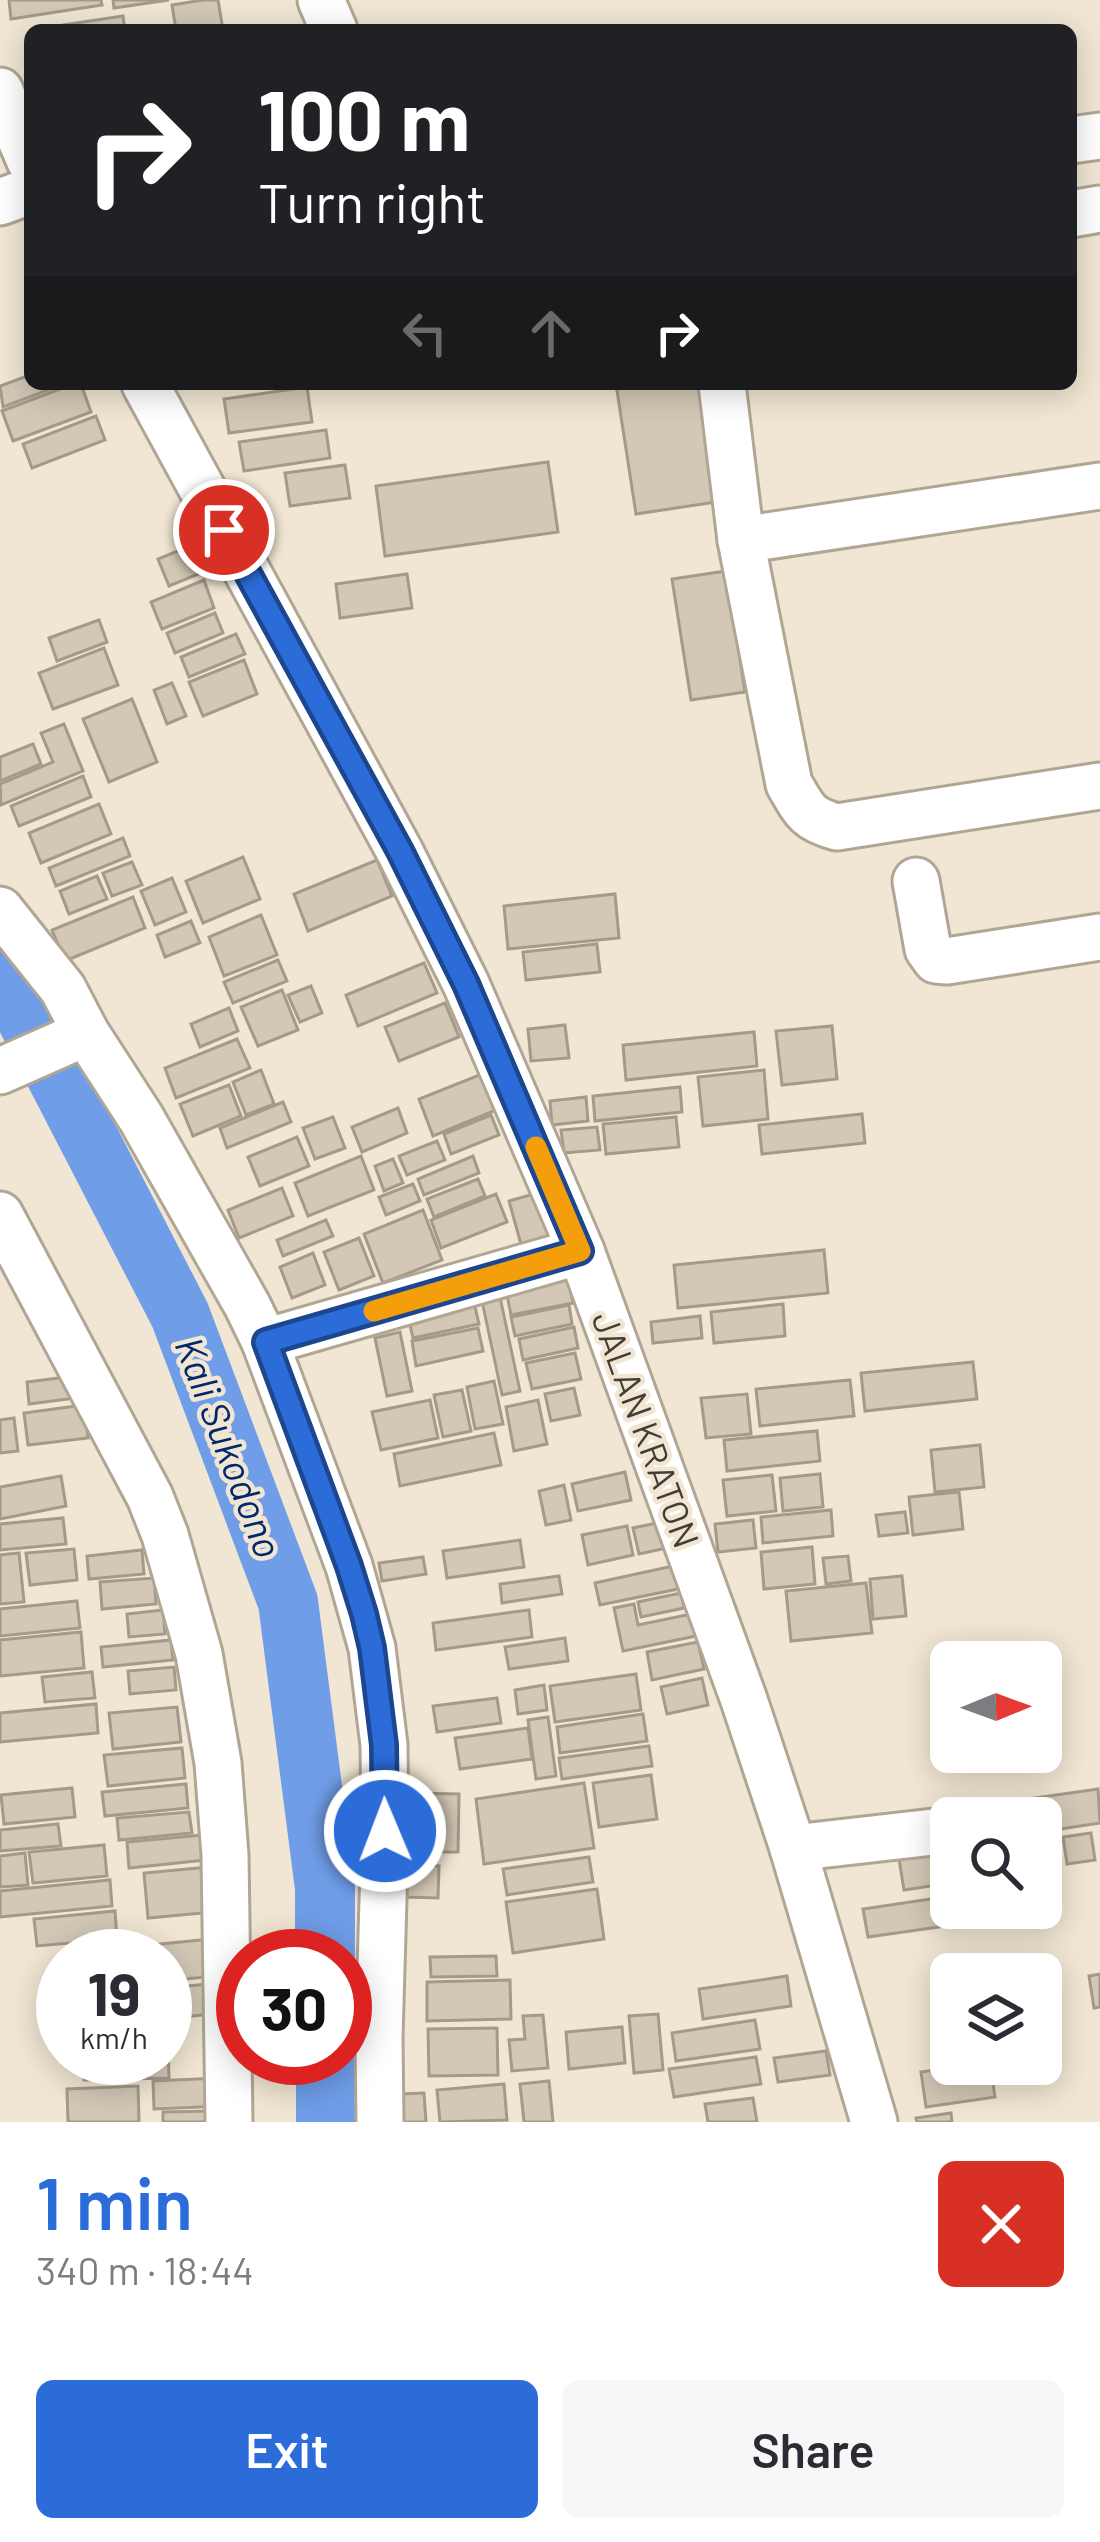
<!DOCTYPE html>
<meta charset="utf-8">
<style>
:root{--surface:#fff;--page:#f7f7f7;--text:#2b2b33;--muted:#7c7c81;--accent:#2b6cd9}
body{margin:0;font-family:Barlow,sans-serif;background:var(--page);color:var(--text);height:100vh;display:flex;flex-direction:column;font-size:45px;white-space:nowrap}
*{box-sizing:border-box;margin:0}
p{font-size:39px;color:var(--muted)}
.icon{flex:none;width:66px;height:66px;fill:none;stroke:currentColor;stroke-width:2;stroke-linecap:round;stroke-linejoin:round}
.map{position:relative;height:2122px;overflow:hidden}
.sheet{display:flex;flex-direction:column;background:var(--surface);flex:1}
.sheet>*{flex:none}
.hud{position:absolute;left:24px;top:24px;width:1053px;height:366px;border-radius:18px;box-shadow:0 6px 30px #0003;background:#202124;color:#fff;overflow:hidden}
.needle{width:78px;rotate:89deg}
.controls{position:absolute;left:930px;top:1641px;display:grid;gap:24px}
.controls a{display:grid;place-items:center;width:132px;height:132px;border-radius:18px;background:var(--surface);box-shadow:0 6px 30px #0003;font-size:60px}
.speed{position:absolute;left:36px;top:1929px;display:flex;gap:24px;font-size:60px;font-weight:700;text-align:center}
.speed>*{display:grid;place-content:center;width:156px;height:156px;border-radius:50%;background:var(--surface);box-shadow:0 6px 30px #0003;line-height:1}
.speed small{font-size:30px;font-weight:400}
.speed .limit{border:18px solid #d22;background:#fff;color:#111}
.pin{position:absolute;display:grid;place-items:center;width:102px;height:102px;color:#fff;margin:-51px;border:6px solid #fff;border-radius:50%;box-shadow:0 3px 12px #0007}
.me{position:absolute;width:132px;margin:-66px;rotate:359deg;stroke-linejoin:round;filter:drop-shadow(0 0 9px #0008)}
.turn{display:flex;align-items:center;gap:42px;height:252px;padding:0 36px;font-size:54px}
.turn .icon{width:156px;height:156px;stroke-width:2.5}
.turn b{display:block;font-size:84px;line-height:102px}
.lanes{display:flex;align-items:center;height:114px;padding:0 36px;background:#0003;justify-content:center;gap:60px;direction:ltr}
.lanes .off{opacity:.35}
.round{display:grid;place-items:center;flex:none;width:126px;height:126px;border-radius:18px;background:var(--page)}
.headline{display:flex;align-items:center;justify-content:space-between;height:204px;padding:0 36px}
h1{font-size:72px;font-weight:600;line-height:90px;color:var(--accent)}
.button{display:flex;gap:24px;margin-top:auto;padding:24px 36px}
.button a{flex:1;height:138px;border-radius:18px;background:var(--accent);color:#fff;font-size:48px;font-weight:600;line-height:138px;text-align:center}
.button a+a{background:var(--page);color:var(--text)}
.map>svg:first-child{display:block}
</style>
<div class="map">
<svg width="1100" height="2122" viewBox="0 0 1100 2122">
<rect width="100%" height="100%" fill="#f1e6d3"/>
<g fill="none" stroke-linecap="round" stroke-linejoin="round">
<g stroke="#6f9de8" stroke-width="60">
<polyline points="0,980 13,992 180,1315 288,1602 325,1888 325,1956"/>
<polyline points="326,2058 326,2122"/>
</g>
</g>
<g fill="#d3c8b6" stroke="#a59a89" stroke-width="3">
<polygon points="9,0 101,0 102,5 11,19"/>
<polygon points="113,0 169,0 114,8"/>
<polygon points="203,0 218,0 223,30 176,30 172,5"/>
<polygon points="123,16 125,30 30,30"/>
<polygon points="30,375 30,384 64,384 3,407 0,386"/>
<polygon points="73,384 81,384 91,412 13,441 2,411"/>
<polygon points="616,384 698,384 716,502 636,514"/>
<polygon points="307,387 312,422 229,433 224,399"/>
<polygon points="96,416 105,440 32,468 23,444"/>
<polygon points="326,430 330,458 244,471 239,442"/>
<polygon points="548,462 558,532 385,556 376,486"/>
<polygon points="345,465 350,498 290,506 285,473"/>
<polygon points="207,539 218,566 169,586 158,559"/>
<polygon points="726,571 745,692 691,700 672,579"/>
<polygon points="407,574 412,608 340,618 336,584"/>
<polygon points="204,580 214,608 162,629 151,602"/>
<polygon points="215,613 223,633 175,653 167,633"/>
<polygon points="99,620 107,642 57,661 49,638"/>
<polygon points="236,634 245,654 189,677 181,657"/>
<polygon points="104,648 118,685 53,709 39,673"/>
<polygon points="244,660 257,694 203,716 189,682"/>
<polygon points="172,683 186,716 167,724 154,690"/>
<polygon points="132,699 157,762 109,782 83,719"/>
<polygon points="64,724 83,771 1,805 0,784 53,762 41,733"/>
<polygon points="33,744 41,764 0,781 0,757"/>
<polygon points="83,776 91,797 19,826 11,806"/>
<polygon points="99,804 111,834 41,863 29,833"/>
<polygon points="123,838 130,856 56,886 49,868"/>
<polygon points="243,857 260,899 203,923 186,881"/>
<polygon points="377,860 392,896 308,931 294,894"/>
<polygon points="132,862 142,885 112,896 103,873"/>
<polygon points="97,876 107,899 69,914 60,891"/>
<polygon points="172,878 186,912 155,925 141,891"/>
<polygon points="615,894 619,938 508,949 504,906"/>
<polygon points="133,897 145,928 65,961 52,930"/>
<polygon points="261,915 277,955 224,976 209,937"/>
<polygon points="191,921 200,943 165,957 157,935"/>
<polygon points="597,944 600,972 526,980 523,952"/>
<polygon points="278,960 287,981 233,1003 224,982"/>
<polygon points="424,963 437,993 358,1026 346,995"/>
<polygon points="311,986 322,1013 300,1022 288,995"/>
<polygon points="282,990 298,1030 258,1046 241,1007"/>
<polygon points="445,1003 459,1037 399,1061 385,1027"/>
<polygon points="229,1008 238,1031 200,1047 191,1024"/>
<polygon points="565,1025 569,1058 531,1061 528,1029"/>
<polygon points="832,1026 837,1079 782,1085 776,1031"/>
<polygon points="754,1032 757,1066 626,1080 623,1045"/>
<polygon points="237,1039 250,1068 176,1098 165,1068"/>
<polygon points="261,1070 274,1104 246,1115 233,1082"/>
<polygon points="764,1070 768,1119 703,1126 698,1077"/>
<polygon points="487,1072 501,1108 433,1136 419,1099"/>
<polygon points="229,1085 241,1116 193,1136 180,1104"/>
<polygon points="680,1087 682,1112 595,1121 593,1096"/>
<polygon points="586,1097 588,1121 552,1125 550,1101"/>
<polygon points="283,1102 291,1122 227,1148 220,1128"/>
<polygon points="398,1108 407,1133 362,1152 352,1127"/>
<polygon points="862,1114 865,1143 762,1154 759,1125"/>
<polygon points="491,1115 499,1135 451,1154 444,1134"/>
<polygon points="333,1117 345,1148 315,1159 303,1128"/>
<polygon points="676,1117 679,1147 606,1154 603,1124"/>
<polygon points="597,1127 600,1150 564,1153 561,1130"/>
<polygon points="297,1137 309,1166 260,1186 248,1157"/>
<polygon points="437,1141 445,1160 407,1175 399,1156"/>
<polygon points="361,1156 374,1190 308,1216 295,1183"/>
<polygon points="473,1156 479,1173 424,1195 418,1179"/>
<polygon points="393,1159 403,1183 384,1191 375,1166"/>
<polygon points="478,1179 485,1196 434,1217 427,1199"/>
<polygon points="413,1184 420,1201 386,1215 379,1197"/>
<polygon points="282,1188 293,1216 239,1238 228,1210"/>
<polygon points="547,1190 564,1248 525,1259 509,1201"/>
<polygon points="496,1194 507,1222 441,1248 431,1220"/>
<polygon points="423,1210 442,1260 383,1283 364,1234"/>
<polygon points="326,1220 333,1236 283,1256 277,1240"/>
<polygon points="359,1238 374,1276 339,1290 324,1252"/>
<polygon points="824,1250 828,1293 678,1308 674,1265"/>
<polygon points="313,1253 325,1285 292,1298 280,1267"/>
<polygon points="568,1277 573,1303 511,1315 506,1290"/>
<polygon points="500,1297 520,1391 502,1395 482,1301"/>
<polygon points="473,1298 479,1324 413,1338 407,1312"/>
<polygon points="783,1304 785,1336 714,1343 711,1312"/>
<polygon points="569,1305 572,1324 515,1336 511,1317"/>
<polygon points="700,1316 702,1338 653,1343 651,1322"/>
<polygon points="574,1327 578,1348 523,1360 519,1339"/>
<polygon points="478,1328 483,1351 416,1366 412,1341"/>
<polygon points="400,1332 412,1391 387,1396 375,1338"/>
<polygon points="575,1353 581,1379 532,1389 526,1363"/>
<polygon points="973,1362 977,1399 865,1411 861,1373"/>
<polygon points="74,1376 76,1398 29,1404 27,1382"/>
<polygon points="850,1380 854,1416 760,1426 756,1389"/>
<polygon points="494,1381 503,1424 475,1429 467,1387"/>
<polygon points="574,1388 580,1415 551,1421 545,1394"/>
<polygon points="462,1390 471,1431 443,1437 434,1395"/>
<polygon points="747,1394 751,1434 706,1438 701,1398"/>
<polygon points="430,1400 438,1438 381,1450 372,1412"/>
<polygon points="538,1400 547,1444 514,1451 506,1407"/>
<polygon points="84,1405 88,1438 28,1445 24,1413"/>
<polygon points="14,1418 18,1451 0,1453 0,1420"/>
<polygon points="817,1431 820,1461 727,1471 724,1440"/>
<polygon points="494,1433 501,1465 400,1486 394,1454"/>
<polygon points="980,1445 984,1487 935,1492 931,1450"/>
<polygon points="625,1472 631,1500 578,1511 572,1484"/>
<polygon points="820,1474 823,1507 783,1511 780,1478"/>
<polygon points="772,1475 776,1511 727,1516 723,1480"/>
<polygon points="61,1476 66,1506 0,1519 0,1487"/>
<polygon points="564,1485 571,1520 546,1525 539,1491"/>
<polygon points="959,1492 963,1529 913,1535 909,1497"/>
<polygon points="831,1510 833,1536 763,1543 761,1517"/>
<polygon points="905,1512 908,1533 879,1536 876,1515"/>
<polygon points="63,1518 66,1544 0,1550 0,1524"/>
<polygon points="753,1520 756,1548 718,1552 715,1524"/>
<polygon points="666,1521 671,1547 639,1554 633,1528"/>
<polygon points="627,1526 633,1555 588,1565 582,1535"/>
<polygon points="520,1540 524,1567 447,1578 443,1551"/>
<polygon points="812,1547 815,1584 764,1589 761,1552"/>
<polygon points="74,1549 77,1580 30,1585 26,1553"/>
<polygon points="142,1550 144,1574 89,1579 87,1556"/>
<polygon points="19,1553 24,1602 0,1604 0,1555"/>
<polygon points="848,1556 851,1581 826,1584 823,1558"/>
<polygon points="423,1557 426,1574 382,1581 379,1563"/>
<polygon points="673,1566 678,1589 600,1605 595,1583"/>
<polygon points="559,1576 562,1594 502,1603 500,1584"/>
<polygon points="902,1576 906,1616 873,1619 870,1579"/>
<polygon points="154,1578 156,1604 102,1609 100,1582"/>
<polygon points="866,1583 872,1633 791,1641 786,1591"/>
<polygon points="681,1593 684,1608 641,1617 638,1602"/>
<polygon points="77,1601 80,1628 0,1636 0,1609"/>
<polygon points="634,1604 638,1625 696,1613 701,1635 623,1651 614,1608"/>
<polygon points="163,1610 165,1634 129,1637 127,1614"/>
<polygon points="529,1610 532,1637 436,1650 433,1623"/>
<polygon points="81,1632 84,1668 0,1676 0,1640"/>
<polygon points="565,1638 568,1661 509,1669 505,1647"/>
<polygon points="171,1640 173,1660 103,1667 101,1647"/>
<polygon points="698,1642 704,1669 652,1680 647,1652"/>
<polygon points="174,1667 176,1690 130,1694 128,1671"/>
<polygon points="92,1672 95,1698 45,1702 42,1677"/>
<polygon points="636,1674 641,1710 555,1722 550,1686"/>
<polygon points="702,1678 708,1705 667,1714 661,1687"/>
<polygon points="544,1685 547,1710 518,1714 515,1690"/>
<polygon points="497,1698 501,1723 437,1732 433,1706"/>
<polygon points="96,1704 98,1733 0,1742 0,1713"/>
<polygon points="177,1707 181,1742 113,1749 109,1713"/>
<polygon points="643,1714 647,1741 560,1753 557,1727"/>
<polygon points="548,1717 556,1776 536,1779 528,1720"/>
<polygon points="528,1728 532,1759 460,1769 455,1738"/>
<polygon points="649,1746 652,1766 562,1779 559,1758"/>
<polygon points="182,1748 185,1778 108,1786 104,1755"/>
<polygon points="651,1775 657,1819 599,1827 593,1783"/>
<polygon points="584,1783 594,1848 484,1864 476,1799"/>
<polygon points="186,1784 188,1808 105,1816 102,1792"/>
<polygon points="72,1788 75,1817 4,1824 1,1795"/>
<polygon points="1098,1789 1100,1823 1041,1832 1041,1818 989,1818 987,1805"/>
<polygon points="409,1793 459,1794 458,1852 408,1852"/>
<polygon points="189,1812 192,1833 119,1840 117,1818"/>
<polygon points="58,1824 61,1846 0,1851 0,1830"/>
<polygon points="1091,1833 1095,1860 1067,1864 1063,1837"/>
<polygon points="214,1834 216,1859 129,1868 127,1842"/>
<polygon points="104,1845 107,1876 33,1883 29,1852"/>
<polygon points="951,1851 951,1883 904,1890 899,1859"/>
<polygon points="25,1853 28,1885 0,1887 0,1856"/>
<polygon points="589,1857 593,1882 507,1895 503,1869"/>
<polygon points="406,1864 439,1866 438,1898 405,1897"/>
<polygon points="220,1866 224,1911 148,1918 144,1873"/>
<polygon points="110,1880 112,1906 0,1917 0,1891"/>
<polygon points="1050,1881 1053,1905 1041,1907 1041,1883"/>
<polygon points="597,1889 604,1939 513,1953 506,1902"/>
<polygon points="951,1896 951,1908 958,1908 960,1924 868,1937 863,1909"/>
<polygon points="969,1908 1036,1908 970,1918"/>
<polygon points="115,1911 117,1939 37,1946 34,1919"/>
<polygon points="212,1939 216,1976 165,1981 165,1956 140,1956 139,1946"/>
<polygon points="496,1956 497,1976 431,1977 430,1957"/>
<polygon points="1100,1974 1100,2007 1094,2008 1089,1976"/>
<polygon points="787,1976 791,2006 703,2019 699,1989"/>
<polygon points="510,1980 511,2019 427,2021 427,1982"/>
<polygon points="209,1984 212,2014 165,2019 165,1988"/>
<polygon points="658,2014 663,2070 634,2073 629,2016"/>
<polygon points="543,2015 548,2068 512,2071 509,2040 525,2039 523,2016"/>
<polygon points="755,2020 760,2049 676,2061 672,2033"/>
<polygon points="622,2027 625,2063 569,2069 566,2032"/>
<polygon points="497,2028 498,2075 429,2076 428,2029"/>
<polygon points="165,2043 168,2043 169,2078 84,2080 83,2058 165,2058"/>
<polygon points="826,2051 830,2075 778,2082 774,2058"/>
<polygon points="756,2057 761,2084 674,2097 669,2069"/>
<polygon points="977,2064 990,2064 995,2097 926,2107 921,2072"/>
<polygon points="221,2078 222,2106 154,2109 153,2081"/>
<polygon points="549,2081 553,2122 524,2122 520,2084"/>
<polygon points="504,2084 507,2120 440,2122 437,2090"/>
<polygon points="138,2086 139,2122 68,2122 67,2089"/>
<polygon points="424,2093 426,2122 404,2122 402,2094"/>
<polygon points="753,2098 757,2122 708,2122 705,2104"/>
<polygon points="213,2111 213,2122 163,2122 163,2112"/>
<polygon points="951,2113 952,2122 917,2122 916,2118"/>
</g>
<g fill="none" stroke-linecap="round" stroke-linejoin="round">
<g stroke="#b1a694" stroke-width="51">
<g id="minor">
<polyline points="321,0 334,30"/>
<polyline points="0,91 30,161"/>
<polyline points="1071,140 1100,136"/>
<polyline points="0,202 30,191"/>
<polyline points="1071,214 1100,209"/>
<polyline points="145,384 400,852 466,984 581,1251 744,1700 793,1848 874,2122"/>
<path d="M722,384L741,540L789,784C804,810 807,819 837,827L1100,786"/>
<polyline points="741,540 1100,486"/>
<polyline points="916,881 928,949 936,960 947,961 1100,937"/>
<polyline points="0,910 63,989 86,1033 141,1118 247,1305 265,1342 349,1566 372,1648 384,1745 385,1831 379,2038 380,2122"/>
<polyline points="0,1071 86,1033"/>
<polyline points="0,1215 150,1497 165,1535 199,1654 218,1763 225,1855 229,2122"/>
<polyline points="265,1342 581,1251"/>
<polyline points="793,1848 951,1830"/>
</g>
</g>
<use href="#minor" stroke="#fff" stroke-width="45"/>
</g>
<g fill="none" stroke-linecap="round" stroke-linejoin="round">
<g stroke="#1c468d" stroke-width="30">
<polyline id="route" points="224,530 400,851 466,984 580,1251 266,1342 349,1566 364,1614 372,1648 384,1745 385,1831"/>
</g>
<use href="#route" stroke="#2b6cd9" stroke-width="21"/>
<polyline stroke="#f59e0b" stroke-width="21" points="374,1311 580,1251 536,1147"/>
</g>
<g text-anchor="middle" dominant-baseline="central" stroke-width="9" stroke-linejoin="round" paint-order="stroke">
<g font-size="36" fill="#413c35" stroke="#f1e6d3">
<text transform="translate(647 1429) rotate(70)">JALAN KRATON</text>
</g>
<g font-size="39" font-style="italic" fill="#01286a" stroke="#f1e6d3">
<text transform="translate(230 1447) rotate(69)">Kali Sukodono</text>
</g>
</g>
</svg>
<div class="controls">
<a><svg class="needle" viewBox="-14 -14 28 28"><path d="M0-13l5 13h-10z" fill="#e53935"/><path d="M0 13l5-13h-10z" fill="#7c7c81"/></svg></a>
<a><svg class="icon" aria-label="search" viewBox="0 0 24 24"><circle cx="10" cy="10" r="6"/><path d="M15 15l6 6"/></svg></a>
<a><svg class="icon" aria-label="layers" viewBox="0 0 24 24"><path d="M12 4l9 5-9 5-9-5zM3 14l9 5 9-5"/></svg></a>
</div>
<div class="speed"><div>19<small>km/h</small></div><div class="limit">30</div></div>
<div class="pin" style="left:224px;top:530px;background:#d93025"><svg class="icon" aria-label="arrive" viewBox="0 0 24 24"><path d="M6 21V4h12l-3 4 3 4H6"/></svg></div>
<svg class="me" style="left:385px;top:1831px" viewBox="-20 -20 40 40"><circle r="17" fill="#2b6cd9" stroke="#fff" stroke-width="3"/><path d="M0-11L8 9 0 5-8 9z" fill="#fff"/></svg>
<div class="hud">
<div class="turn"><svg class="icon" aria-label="right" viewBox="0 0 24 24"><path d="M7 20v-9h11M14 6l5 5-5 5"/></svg><div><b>100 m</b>Turn right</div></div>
<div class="lanes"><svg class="icon off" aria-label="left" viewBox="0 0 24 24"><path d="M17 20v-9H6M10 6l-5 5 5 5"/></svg><svg class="icon off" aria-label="ahead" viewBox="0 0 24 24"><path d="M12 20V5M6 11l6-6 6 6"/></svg><svg class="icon" aria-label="right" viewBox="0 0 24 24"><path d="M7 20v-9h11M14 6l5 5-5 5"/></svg></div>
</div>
</div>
<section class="sheet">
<div class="headline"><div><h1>1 min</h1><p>340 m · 18:44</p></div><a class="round" style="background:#d93025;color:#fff"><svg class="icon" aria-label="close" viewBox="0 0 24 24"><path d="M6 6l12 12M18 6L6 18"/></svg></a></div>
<div class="button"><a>Exit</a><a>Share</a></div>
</section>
